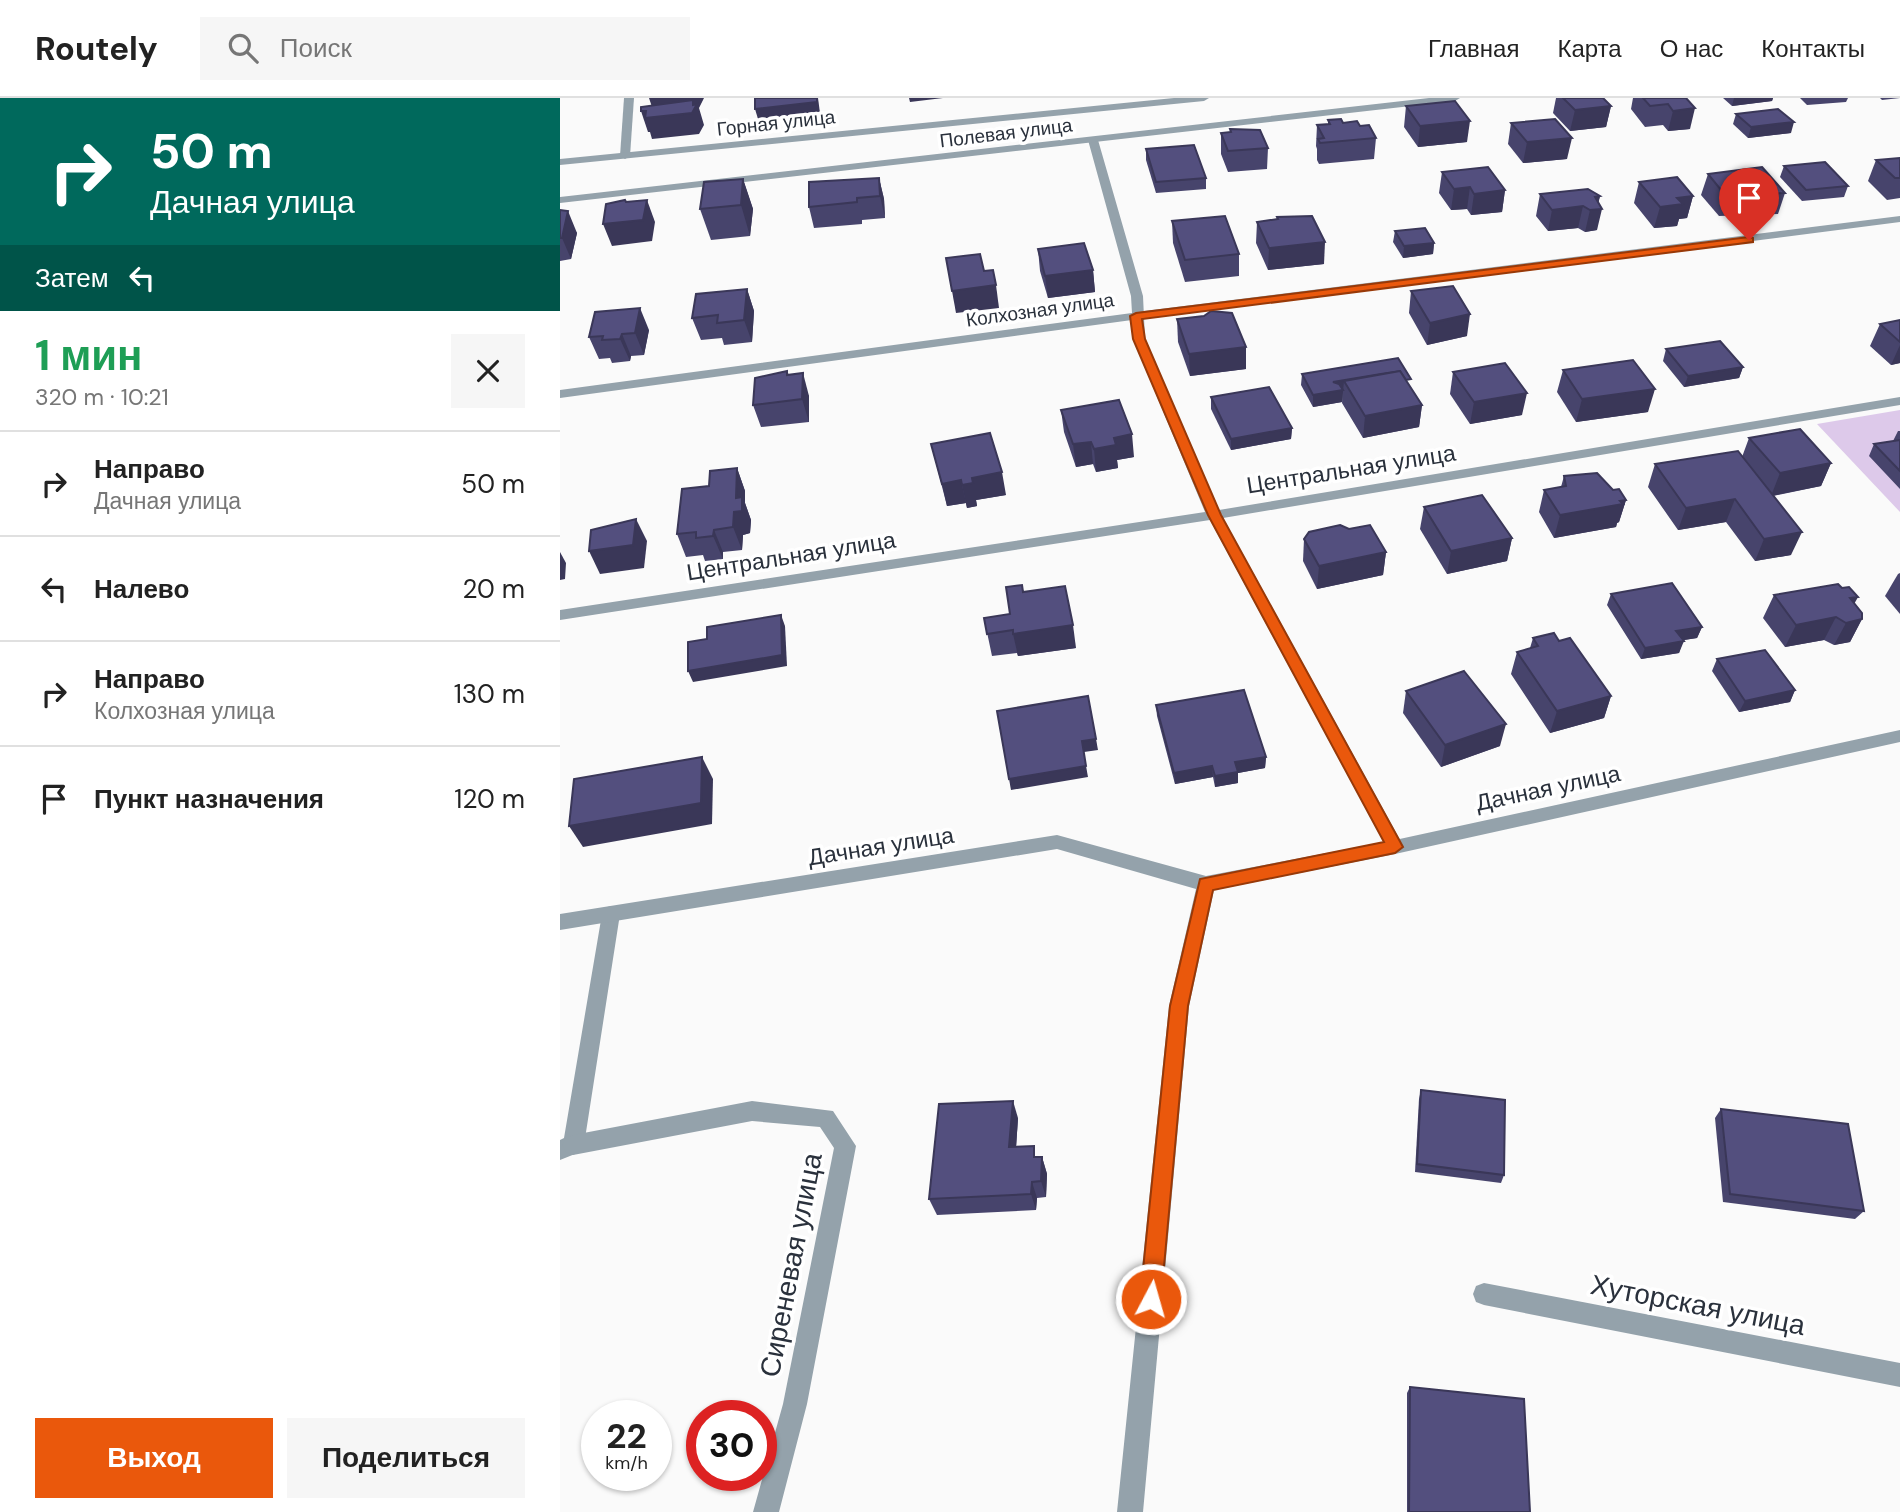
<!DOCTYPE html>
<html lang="ru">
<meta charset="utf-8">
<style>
:root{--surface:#fff;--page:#f6f6f6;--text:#222;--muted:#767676;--line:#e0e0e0;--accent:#ea580c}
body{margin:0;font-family:"DM Sans",sans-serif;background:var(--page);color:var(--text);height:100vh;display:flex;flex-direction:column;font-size:26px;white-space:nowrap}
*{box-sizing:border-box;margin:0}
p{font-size:23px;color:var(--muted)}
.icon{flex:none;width:38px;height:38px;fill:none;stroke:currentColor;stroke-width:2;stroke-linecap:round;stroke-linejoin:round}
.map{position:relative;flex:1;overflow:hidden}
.sheet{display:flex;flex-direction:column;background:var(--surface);width:560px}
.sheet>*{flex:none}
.guide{background:#00695c;color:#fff;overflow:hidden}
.speed{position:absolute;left:21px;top:1302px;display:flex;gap:14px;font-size:35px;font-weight:700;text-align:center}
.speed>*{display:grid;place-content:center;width:91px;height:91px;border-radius:50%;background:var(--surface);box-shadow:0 2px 5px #0004;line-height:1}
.speed small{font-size:18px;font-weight:400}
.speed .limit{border:10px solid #d22;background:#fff;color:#111}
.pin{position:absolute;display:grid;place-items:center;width:60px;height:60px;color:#fff;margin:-72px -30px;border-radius:50% 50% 50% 0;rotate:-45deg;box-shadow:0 0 7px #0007}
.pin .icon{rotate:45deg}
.me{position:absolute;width:77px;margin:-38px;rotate:6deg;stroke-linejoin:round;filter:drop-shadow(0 0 5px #0008)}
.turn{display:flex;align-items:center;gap:24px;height:147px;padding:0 35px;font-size:32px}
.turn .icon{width:91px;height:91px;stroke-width:2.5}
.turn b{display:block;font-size:49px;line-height:60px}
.then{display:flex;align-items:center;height:66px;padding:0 35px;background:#0003;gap:14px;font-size:26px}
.round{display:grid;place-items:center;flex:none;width:74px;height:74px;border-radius:0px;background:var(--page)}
.head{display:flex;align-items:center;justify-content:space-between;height:119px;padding:0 35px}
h1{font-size:42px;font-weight:700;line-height:52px;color:#1e9e55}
.cta{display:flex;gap:14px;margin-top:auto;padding:14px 35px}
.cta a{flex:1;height:80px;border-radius:0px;background:var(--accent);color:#fff;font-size:28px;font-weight:700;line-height:80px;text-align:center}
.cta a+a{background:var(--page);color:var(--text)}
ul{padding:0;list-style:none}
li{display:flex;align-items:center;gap:21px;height:105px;padding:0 35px;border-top:2px solid var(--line)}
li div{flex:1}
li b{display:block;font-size:26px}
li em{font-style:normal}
header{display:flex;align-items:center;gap:42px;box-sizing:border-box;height:98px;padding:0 35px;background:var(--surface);border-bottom:2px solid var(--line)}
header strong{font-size:33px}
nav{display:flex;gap:38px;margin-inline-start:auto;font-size:24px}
.search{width:490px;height:63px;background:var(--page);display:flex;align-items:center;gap:18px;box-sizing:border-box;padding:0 24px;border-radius:0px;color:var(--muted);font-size:26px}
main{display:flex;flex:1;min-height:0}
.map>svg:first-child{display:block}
</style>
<header>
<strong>Routely</strong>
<div class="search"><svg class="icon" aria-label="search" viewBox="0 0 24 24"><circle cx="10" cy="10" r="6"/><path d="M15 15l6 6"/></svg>Поиск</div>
<nav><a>Главная</a><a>Карта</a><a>О нас</a><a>Контакты</a></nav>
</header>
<main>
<section class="sheet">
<div class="guide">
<div class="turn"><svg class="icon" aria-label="right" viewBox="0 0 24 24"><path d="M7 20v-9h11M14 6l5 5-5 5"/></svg><div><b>50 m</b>Дачная улица</div></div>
<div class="then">Затем<svg class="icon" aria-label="left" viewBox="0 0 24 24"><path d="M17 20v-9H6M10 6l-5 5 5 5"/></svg></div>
</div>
<div class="head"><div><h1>1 мин</h1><p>320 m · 10:21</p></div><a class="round"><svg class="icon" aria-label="close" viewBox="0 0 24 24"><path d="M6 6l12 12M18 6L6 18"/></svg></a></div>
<ul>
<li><svg class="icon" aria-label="right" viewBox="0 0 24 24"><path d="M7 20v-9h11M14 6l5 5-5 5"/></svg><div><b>Направо</b><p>Дачная улица</p></div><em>50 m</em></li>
<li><svg class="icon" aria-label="left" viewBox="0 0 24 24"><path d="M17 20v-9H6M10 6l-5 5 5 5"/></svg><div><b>Налево</b></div><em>20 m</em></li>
<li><svg class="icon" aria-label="right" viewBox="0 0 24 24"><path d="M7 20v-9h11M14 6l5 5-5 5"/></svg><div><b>Направо</b><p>Колхозная улица</p></div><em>130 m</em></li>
<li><svg class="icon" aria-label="arrive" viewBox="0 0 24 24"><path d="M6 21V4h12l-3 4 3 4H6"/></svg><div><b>Пункт назначения</b></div><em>120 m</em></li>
</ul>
<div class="cta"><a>Выход</a><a>Поделиться</a></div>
</section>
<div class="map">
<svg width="1340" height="1414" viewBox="0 0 1340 1414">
<rect width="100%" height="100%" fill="#fafafa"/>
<polygon fill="#ddc9ea" points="1340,312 1340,414 1257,326"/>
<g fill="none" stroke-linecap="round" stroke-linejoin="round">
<g fill="#94a2ab" fill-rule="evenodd">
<polygon points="64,0 74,0 70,58 65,61 60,58"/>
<polygon points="533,39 538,42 583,198 585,241 659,412 1340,299 1340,307 663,420 844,749 841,754 829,754 650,422 0,522 0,512 645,414 573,241 572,222 0,300 0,292 572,215 571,198 528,42"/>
<polygon points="51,808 58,810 60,816 24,1047 20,1054 0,1062 0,1042 4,1040 42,816 44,810"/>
<polygon points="924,1185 1340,1265 1340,1289 924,1207 916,1204 913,1196 916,1188"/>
</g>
<g fill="#94a2ab" fill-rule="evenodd">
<polygon points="614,0 649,0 644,3 0,67 0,61"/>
<polygon points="869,0 900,0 895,3 0,105 0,99"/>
<polygon points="1340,118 1340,124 576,222 570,218 576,214"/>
<polygon points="1340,632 1340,644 835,756 654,792 629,908 583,1414 557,1414 609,908 636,791 497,751 0,832 0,816 497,737 646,778 835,742"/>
<polygon points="192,1003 273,1013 296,1048 247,1306 219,1414 193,1414 223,1306 274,1050 260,1029 192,1023 13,1057 6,1054 2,1047 6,1040 13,1037"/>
</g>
</g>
<g fill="#47446c">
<polygon points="996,0 1043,0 1051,8 1046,29 1010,33 993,15"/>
<polygon points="1073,0 1126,0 1130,31 1108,33 1103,27 1085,29 1071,11"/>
<polygon points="1163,0 1213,0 1212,3 1172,8"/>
<polygon points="1240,0 1288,0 1286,4 1247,7"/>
<polygon points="1320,0 1340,0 1322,2"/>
<polygon points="846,8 907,44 858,49 844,29"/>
<polygon points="1176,16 1231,35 1188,40 1173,26"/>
<polygon points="768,22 800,28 816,40 814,61 759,66 757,62 757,51 756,48 757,27 768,26"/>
<polygon points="951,25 1007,61 963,65 948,46"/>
<polygon points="670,31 708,50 707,71 668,74 661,56 661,35 670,34"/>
<polygon points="586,51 646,80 646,91 596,95 586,62"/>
<polygon points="1340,60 1340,100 1327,102 1308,83 1316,62"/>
<polygon points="1224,68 1288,88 1284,99 1242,103 1220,79"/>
<polygon points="882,74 945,92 942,114 911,117 907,111 891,112 879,95"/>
<polygon points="1148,76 1225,95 1218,116 1159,118 1141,97"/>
<polygon points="319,80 324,101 325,120 302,122 302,126 254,130 249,109"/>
<polygon points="183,81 193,111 190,138 151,142 140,111"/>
<polygon points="1079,84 1133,98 1127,120 1119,121 1117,128 1094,130 1074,105"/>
<polygon points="980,96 1040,98 1038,105 1037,132 1025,134 1018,130 988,133 976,118"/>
<polygon points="0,112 17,135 11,161 0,163"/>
<polygon points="717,119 764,166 708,172 696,145 697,124 717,121"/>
<polygon points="612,123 679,156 679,178 625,184 613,145"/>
<polygon points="835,133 874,145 873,156 843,160 833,144"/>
<polygon points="478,151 533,172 535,194 488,200 480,173"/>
<polygon points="187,191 194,213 192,244 164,247 162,240 141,242 132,220"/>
<polygon points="851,193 907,238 867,247 849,215"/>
<polygon points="617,221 686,249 686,271 630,278 618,244"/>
<polygon points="1340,222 1340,265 1331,267 1310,248 1320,226"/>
<polygon points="89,232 84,257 71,258 70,263 52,265 50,260 39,261 29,239"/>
<polygon points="1106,251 1183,269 1179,280 1124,289 1103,263"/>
<polygon points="1003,272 1088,314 1016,324 997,294"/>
<polygon points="227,273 229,277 249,298 249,324 201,329 193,307"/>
<polygon points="893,274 962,317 910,326 890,296"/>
<polygon points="742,276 850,288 862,307 859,329 803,340 782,305 783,293 782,304 753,309 741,287"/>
<polygon points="651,299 732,330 731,341 671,352 651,311"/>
<polygon points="501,312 574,359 557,362 558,370 536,374 533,366 516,369 504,334"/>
<polygon points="1338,333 1340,333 1340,391 1309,358 1314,346 1333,343"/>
<polygon points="1189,340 1271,365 1261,388 1213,398 1231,457 1195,463 1166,424 1118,432 1088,389 1095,366 1182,359"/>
<polygon points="371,346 446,397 416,402 417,408 407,410 406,405 387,408"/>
<polygon points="177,370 185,393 185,405 191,422 190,435 183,437 182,452 163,454 163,461 145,463 143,457 126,459 117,436 149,388"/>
<polygon points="1004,378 1053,392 1066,402 1059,424 1057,425 1056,429 994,440 979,414 984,392 1001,389"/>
<polygon points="864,409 952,440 947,463 887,476 860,431"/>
<polygon points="744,441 826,454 823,477 757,491 743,463"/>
<polygon points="1340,475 1340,516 1325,498 1338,476"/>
<polygon points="463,494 516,550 458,558 457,555 432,558 424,520 450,516"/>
<polygon points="1051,496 1142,529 1137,540 1123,542 1119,555 1081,561 1047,507"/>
<polygon points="1214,497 1294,505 1302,521 1290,544 1274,547 1264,542 1225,549 1203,520"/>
<polygon points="973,540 999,543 1051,598 1044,620 990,635 951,576 957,554 970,550"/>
<polygon points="1157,561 1235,592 1230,604 1179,614 1152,573"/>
<polygon points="846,593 940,648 881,669 843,615"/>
<polygon points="596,607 706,659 705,670 678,675 678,685 655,689 653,679 615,686 597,618"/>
<polygon points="861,992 944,1077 941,1085 855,1074 859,1001"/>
<polygon points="1161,1011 1304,1113 1295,1121 1163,1104 1155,1020"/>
<polygon points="458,1020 456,1049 477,1059 482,1059 487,1076 486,1099 477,1100 476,1112 377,1117 369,1101"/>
<polygon points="850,1289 970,1414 847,1414 847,1295"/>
</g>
<g fill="#3a3758">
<polygon points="89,0 144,0 139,10 144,27 139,36 92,41 90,34 88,34 81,13 86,13 94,15"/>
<polygon points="258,0 260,15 198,21 195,11"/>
<polygon points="349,0 383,0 350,4"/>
<polygon points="1174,0 1213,0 1212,3 1172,8"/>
<polygon points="1051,8 1046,29 1010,33 1015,12"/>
<polygon points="1135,10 1130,31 1108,33 1113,13"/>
<polygon points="910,23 907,44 858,49 860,28"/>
<polygon points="1234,24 1231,35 1188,40 1191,29"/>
<polygon points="1012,40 1007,61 963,65 967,44"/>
<polygon points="319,80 324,101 325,120 320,98"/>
<polygon points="183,81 193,111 190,138 181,107"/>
<polygon points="910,89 907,111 891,112 894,91"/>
<polygon points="945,92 942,114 911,117 914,96"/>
<polygon points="1040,98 1037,111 1042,111 1037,132 1025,134 1030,112 1035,99"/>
<polygon points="1133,98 1127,120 1119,121 1117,128 1094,130 1100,109 1117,100"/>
<polygon points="87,102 95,124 92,143 52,148 43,126"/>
<polygon points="1023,108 1018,130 988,133 992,112"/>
<polygon points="8,113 17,135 11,161 2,140"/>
<polygon points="765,144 764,166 708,172 709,150"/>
<polygon points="874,145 873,156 843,160 844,148"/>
<polygon points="533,172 535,194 488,200 485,178"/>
<polygon points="436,187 439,210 396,215 392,193"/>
<polygon points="187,191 194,213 192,244 184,222"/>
<polygon points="80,210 89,232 84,257 75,235"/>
<polygon points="910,216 907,238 867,247 870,225"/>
<polygon points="62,236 71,258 70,263 60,241"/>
<polygon points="1340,247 1340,265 1331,267"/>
<polygon points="686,249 686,271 630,278 629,256"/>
<polygon points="1183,269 1179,280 1124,289 1128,278"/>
<polygon points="243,275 249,298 249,324 242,301"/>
<polygon points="821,276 784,283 782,304 753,309 753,297 773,284"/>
<polygon points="1095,291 1088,314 1016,324 1022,301"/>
<polygon points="967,295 962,317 910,326 914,304"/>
<polygon points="862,307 859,329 803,340 805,318"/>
<polygon points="732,330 731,341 671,352 671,341"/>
<polygon points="572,336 574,359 557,362 558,370 536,374 534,351 554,340"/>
<polygon points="531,344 533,366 516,369 513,346"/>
<polygon points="1271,365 1261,388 1211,398 1220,375"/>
<polygon points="177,370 185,393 185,405 191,422 190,435 183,437 182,452 173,429"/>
<polygon points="442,374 446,397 416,402 417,408 407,410 402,387 412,380"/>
<polygon points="401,382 406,405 387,408 382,386"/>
<polygon points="1175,401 1166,424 1118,432 1126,410"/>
<polygon points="1066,402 1059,424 1057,425 1056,429 994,440 1000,417"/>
<polygon points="76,421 87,443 84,470 40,476 29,453"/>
<polygon points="154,432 163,454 163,461 153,438"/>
<polygon points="1242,434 1231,457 1195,463 1204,441"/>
<polygon points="952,440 947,463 887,476 891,453"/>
<polygon points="0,454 6,465 5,481 0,482"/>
<polygon points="826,454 823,477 757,491 759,468"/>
<polygon points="1298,499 1286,521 1290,500"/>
<polygon points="221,517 225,528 227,568 133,584 128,573"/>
<polygon points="1276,519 1264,542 1225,549 1236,527"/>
<polygon points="1302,521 1290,544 1274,547 1286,525"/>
<polygon points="513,527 516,550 458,558 453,536"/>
<polygon points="1142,529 1137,540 1112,544 1116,533"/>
<polygon points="1124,543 1119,555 1081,561 1085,550"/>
<polygon points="1235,592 1230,604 1179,614 1185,603"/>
<polygon points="1051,598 1044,620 990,635 997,613"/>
<polygon points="946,626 940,648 881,669 885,647"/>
<polygon points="536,641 538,652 524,654 522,643"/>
<polygon points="142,659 153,681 152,726 23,749 9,728"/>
<polygon points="706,659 705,670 678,675 678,685 655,689 655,678 675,664"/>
<polygon points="526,668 528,679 451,692 449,681"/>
<polygon points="652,668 653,679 615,686 614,675"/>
<polygon points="453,1003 458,1020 455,1066 449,1049"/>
<polygon points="482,1059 487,1076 486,1099 481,1083"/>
<polygon points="472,1084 477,1100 476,1112 471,1096"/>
</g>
<g fill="#534f7e" stroke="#3a3758" stroke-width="2">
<polygon points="195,0 257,0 257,4 195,11"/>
<polygon points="1003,0 1043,0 1051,8 1015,12"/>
<polygon points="1083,0 1126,0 1135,10 1113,13 1108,6 1090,8"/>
<polygon points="133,2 133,7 137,6 132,15 85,20 86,13 81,13 81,9"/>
<polygon points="895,3 910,23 860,28 846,8"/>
<polygon points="1218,11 1234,24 1191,29 1176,16"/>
<polygon points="781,21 783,25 797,23 800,28 809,27 816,40 760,45 758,41 764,40 757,27 770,26 768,22"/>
<polygon points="995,21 1012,40 967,44 951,25"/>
<polygon points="670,31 700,32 708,50 668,53 661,35 671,34"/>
<polygon points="634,47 646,80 596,84 586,51"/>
<polygon points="1340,60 1340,80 1335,80 1316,62"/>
<polygon points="1265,64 1288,88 1246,92 1224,68"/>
<polygon points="928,69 945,92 914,96 910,89 894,91 882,74"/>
<polygon points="1202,69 1225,95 1165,97 1148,76"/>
<polygon points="1117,79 1133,98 1117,100 1123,106 1100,109 1079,84"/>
<polygon points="319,80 320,98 297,100 297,104 249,109 249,84"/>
<polygon points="183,81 181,107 140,111 144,84"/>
<polygon points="1028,91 1040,98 1035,99 1042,111 1030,112 1023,108 992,112 980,96"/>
<polygon points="65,102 66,104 87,102 83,122 43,126 46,106"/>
<polygon points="0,112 8,113 2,140 0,140"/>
<polygon points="665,118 679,156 625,162 612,123"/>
<polygon points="752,118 765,144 709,150 697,124 718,121 717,119"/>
<polygon points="865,130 874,145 844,148 835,133"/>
<polygon points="524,145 533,172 485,178 478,151"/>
<polygon points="420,156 424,173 433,172 436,187 392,193 386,160"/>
<polygon points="893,188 910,216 870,225 851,193"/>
<polygon points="187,191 184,222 157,225 158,217 132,220 136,196"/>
<polygon points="80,210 75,235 62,236 60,241 42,242 43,238 29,239 35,214"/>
<polygon points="651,213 672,215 686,249 629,256 617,221 644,218"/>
<polygon points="1340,222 1340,244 1320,226"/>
<polygon points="1160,243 1183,269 1128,278 1106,251"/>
<polygon points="838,260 851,281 846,282 840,273 821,276 773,284 779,286 783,292 753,297 742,276"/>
<polygon points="1073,262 1095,291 1022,301 1003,272"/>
<polygon points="945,265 967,295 914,304 893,274"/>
<polygon points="227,273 227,277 243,275 242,301 193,307 195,280"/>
<polygon points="840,273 862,307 805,318 784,283"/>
<polygon points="709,289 732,330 671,341 651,299"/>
<polygon points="559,302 572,336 554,340 556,347 534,351 531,344 513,346 501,312"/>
<polygon points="1240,331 1271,365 1220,375 1189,340"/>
<polygon points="430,335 442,374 412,380 413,385 402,387 401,382 382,386 371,346"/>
<polygon points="1340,342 1340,373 1314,346"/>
<polygon points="1178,353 1242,434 1204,441 1175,401 1126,410 1095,366"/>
<polygon points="177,370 176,400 182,399 182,413 174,414 173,429 154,432 153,438 136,440 136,434 117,436 122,391 149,388 150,373"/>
<polygon points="1037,375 1053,392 1059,391 1066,402 1060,403 1063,406 1000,417 984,392 1006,388 1004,378"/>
<polygon points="922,397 952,440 891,453 864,409"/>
<polygon points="76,421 73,447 29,453 31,432"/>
<polygon points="780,427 789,431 810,427 826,454 759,468 744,441 749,434"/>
<polygon points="1112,485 1142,529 1116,533 1124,543 1085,550 1051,496"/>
<polygon points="1278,486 1282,490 1289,489 1298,499 1290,500 1302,515 1302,521 1286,525 1276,519 1236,527 1214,497"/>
<polygon points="462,487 463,494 505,488 513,527 453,536 453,532 427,536 424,520 450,516 446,489"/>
<polygon points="221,517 222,557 128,573 128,544 147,541 147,529"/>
<polygon points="994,535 999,543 1010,540 1051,598 997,613 957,554 978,548 973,540"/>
<polygon points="1205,552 1235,592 1185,603 1157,561"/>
<polygon points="904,573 946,626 885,647 846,593"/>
<polygon points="684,592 706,659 675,664 678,674 655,678 652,668 614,675 596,607"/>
<polygon points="528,598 536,641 522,643 526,668 449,681 437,613"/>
<polygon points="142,659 141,705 9,728 14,681"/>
<polygon points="861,992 945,1002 944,1077 857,1066"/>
<polygon points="453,1003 449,1049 474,1048 474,1059 482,1059 481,1083 472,1084 471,1096 369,1101 379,1006"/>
<polygon points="1161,1011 1288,1026 1304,1113 1170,1096"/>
<polygon points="850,1289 964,1301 970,1414 849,1414"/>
</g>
<polygon fill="#ea580c" stroke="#983908" stroke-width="2" points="1189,139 1193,140 1193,144 582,221 585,241 661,417 843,749 835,755 653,792 628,908 601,1201 598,1208 591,1211 583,1208 580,1201 610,908 640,781 824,744 648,417 573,241 570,218 576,215"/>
<g text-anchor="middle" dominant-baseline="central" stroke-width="7" stroke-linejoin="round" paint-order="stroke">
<g font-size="19" fill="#2a313c" stroke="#fff">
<text transform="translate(216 25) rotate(-6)">Горная улица</text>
<text transform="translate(446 35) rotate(-7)">Полевая улица</text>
<text transform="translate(480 212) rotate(-8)">Колхозная улица</text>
</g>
<g font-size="23" fill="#2a313c" stroke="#fff">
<text transform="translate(791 371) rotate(-9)">Центральная улица</text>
<text transform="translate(231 458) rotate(-9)">Центральная улица</text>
<text transform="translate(988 690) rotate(-12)">Дачная улица</text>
<text transform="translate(321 748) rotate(-9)">Дачная улица</text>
</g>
<g font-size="28" fill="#2a313c" stroke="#fff">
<text transform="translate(231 1167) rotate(-79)">Сиреневая улица</text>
<text transform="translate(1138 1207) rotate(11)">Хуторская улица</text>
</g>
</g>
</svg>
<div class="speed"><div>22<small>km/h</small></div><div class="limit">30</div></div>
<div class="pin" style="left:1189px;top:142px;background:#d93025"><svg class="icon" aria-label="arrive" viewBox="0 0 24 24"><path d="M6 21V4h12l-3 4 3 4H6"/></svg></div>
<svg class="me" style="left:591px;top:1201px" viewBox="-20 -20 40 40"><circle r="17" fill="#ea580c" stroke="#fff" stroke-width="3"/><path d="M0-11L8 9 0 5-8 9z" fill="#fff"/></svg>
</div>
</main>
